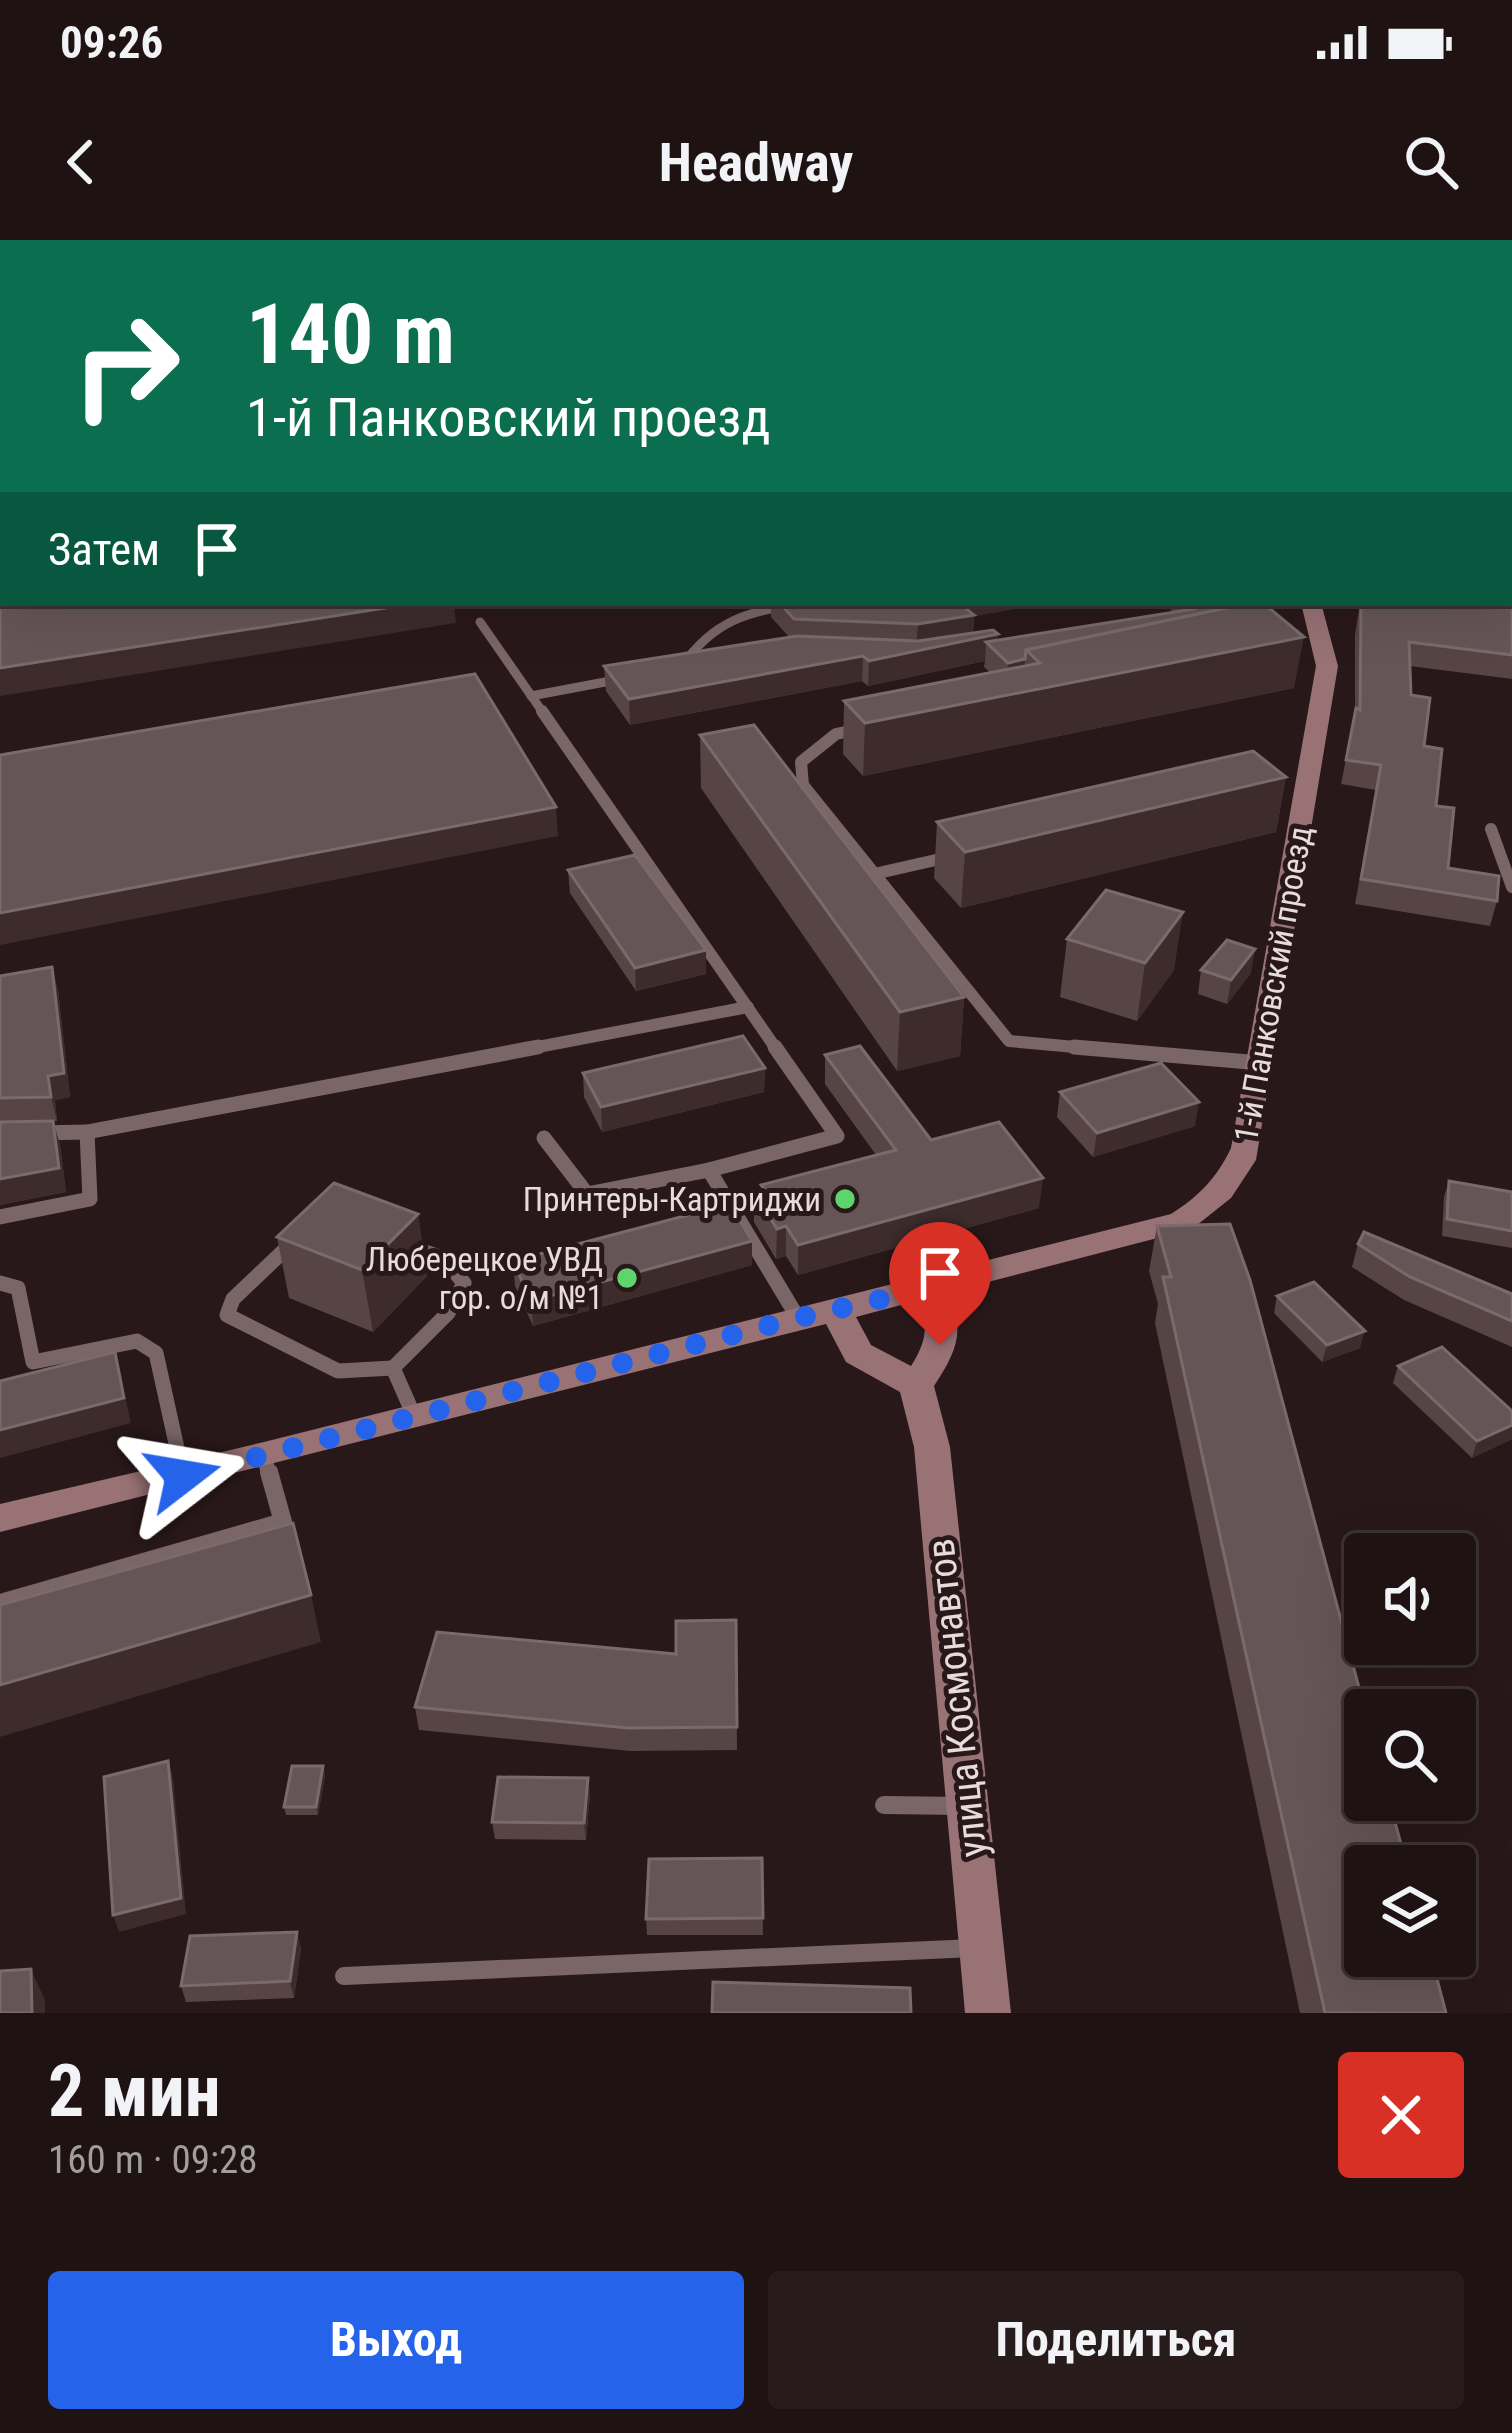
<!DOCTYPE html>
<html lang="ru">
<meta charset="utf-8">
<style>
:root{--surface:#1f1213;--page:#271b1c;--text:#f1f3f6;--muted:#a19ea0;--line:#3c3233;--accent:#2563eb}
body{margin:0;font-family:"Roboto Condensed",sans-serif;background:var(--page);color:var(--text);height:100vh;display:flex;flex-direction:column;font-size:45px;white-space:nowrap}
*{box-sizing:border-box;margin:0}
p{font-size:39px;color:var(--muted)}
.icon{flex:none;width:66px;height:66px;fill:none;stroke:currentColor;stroke-width:2;stroke-linecap:round;stroke-linejoin:round}
.map{position:relative;height:1773px;overflow:hidden}
.side{display:flex;flex-direction:column;background:var(--surface);flex:1}
.side>*{flex:none}
.hud{position:absolute;left:0px;top:0px;width:1512px;height:366px;box-shadow:0 12px 48px #0002,0 0 0 3px var(--line);background:#0b6e4f;color:#fff;overflow:hidden}
.tools{position:absolute;left:1344px;top:1293px;display:grid;gap:24px}
.tools a{display:grid;place-items:center;width:132px;height:132px;border-radius:12px;background:var(--surface);box-shadow:0 12px 48px #0002,0 0 0 3px var(--line);font-size:60px}
.pin{position:absolute;display:grid;place-items:center;width:102px;height:102px;color:#fff;margin:-123px -51px;border-radius:50% 50% 50% 0;rotate:-45deg;box-shadow:0 0 12px #0007}
.pin .icon{rotate:45deg}
.me{position:absolute;width:132px;margin:-66px;rotate:76deg;stroke-linejoin:round;filter:drop-shadow(0 0 9px #0008)}
.turn{display:flex;align-items:center;gap:42px;height:252px;padding:0 48px;font-size:54px}
.turn .icon{width:156px;height:156px;stroke-width:2.5}
.turn b{display:block;font-size:84px;line-height:102px}
.then{display:flex;align-items:center;height:114px;padding:0 48px;background:#0003;gap:24px;font-size:45px}
.round{display:grid;place-items:center;flex:none;width:126px;height:126px;border-radius:12px;background:var(--page)}
.overview{display:flex;align-items:center;justify-content:space-between;height:204px;padding:0 48px}
h1{font-size:72px;font-weight:700;line-height:90px}
.primary-button{display:flex;gap:24px;margin-top:auto;padding:24px 48px}
.primary-button a{flex:1;height:138px;border-radius:12px;background:var(--accent);color:#fff;font-size:48px;font-weight:700;line-height:138px;text-align:center}
.primary-button a+a{background:var(--page);color:var(--text)}
.status{display:flex;justify-content:space-between;align-items:center;height:84px;padding:0 60px;background:var(--surface);direction:ltr}
.status svg{height:33px;fill:currentColor}
header{display:flex;justify-content:space-between;align-items:center;height:156px;padding:0 48px;background:var(--surface);font-size:54px;font-weight:700}
.map>svg:first-child{display:block}
</style>
<div class="status"><b>09:26</b><svg viewBox="0 0 49 12"><path d="M0 12V9h3v3zM5 12V6h3v6zM10 12V3h3v9zM15 12V0h3v12zM26 1h20v11H26zM47 4h2v5h-2z"/></svg></div>
<header><svg class="icon" aria-label="back" viewBox="0 0 24 24"><path d="M15 5l-7 7 7 7"/></svg>Headway<svg class="icon" aria-label="search" viewBox="0 0 24 24"><circle cx="10" cy="10" r="6"/><path d="M15 15l6 6"/></svg></header>
<div class="map">
<svg width="1512" height="1773" viewBox="0 0 1512 1773">
<rect width="100%" height="100%" fill="#291819"/>
<g fill="none" stroke-linecap="round" stroke-linejoin="round">
<g stroke="#7a6567" stroke-width="9">
<polyline points="480,382 544,474"/>
<path d="M682,426C714,380 749,371 803,363"/>
<polyline points="531,456 621,439"/>
</g>
<g stroke="#7a6567" stroke-width="12">
<polyline points="542,471 777,810"/>
<polyline points="859,489 836,494 801,522 803,545 1009,801 1108,810"/>
<polyline points="1491,589 1512,647"/>
<polyline points="874,634 949,617"/>
<polyline points="522,810 748,767"/>
</g>
<g stroke="#7a6567" stroke-width="15">
<polyline points="1074,807 1261,823"/>
<polyline points="38,893 87,892"/>
<polyline points="544,898 587,954 709,930 798,1078"/>
<polyline points="709,930 837,896 775,807"/>
<polyline points="0,977 90,959 87,892 538,807"/>
<polyline points="292,1003 233,1059 227,1075 338,1131 393,1128"/>
<polyline points="410,1006 444,1019 464,1043 448,1073 393,1128 415,1178"/>
<polyline points="0,1043 18,1048 33,1122 137,1101 156,1113 183,1235"/>
<polyline points="264,1216 269,1235"/>
</g>
<g stroke="#7a6567" stroke-width="18">
<polyline points="0,1363 283,1282 269,1232"/>
<polyline points="884,1565 963,1566"/>
<polyline points="344,1736 974,1708"/>
</g>
<g fill="#987275" fill-rule="evenodd">
<polygon points="882,0 918,0 880,3"/>
<polygon points="3,103 3,113 0,114 0,104"/>
<path d="M1301,363H1321L1338,426L1256,920L1231,958L1192,989L946,1053C968,1089 955,1114 934,1146L950,1207L1011,1773H965L914,1207L900,1152L846,1122L826,1084L0,1292V1264L264,1202L1171,974C1198,957 1217,938 1231,908L1316,426ZM916,1061C931,1085 925,1104 911,1126L871,1105L856,1077Z"/>
</g>
<g stroke="#a99b9c" stroke-width="4.5" stroke-dasharray="9 4.5" stroke-linecap="butt">
<polyline points="91,3 123,0"/>
<polyline points="137,3 172,0"/>
<polyline points="277,3 304,0"/>
<polyline points="557,3 590,0"/>
</g>
</g>
<g fill="#574445">
<polygon points="1350,0 1512,0 1509,3 1356,3"/>
<polygon points="1512,327 1512,439 1410,426 1411,455 1424,506 1448,628 1497,661 1490,686 1355,664 1376,550 1341,544 1355,473 1355,395 1360,363 1509,363"/>
<polygon points="771,363 1049,363 974,376 973,393 998,394 997,401 1173,372 1165,363 1234,363 1294,448 863,536 843,514 844,461 991,433 984,427 985,421 868,446 862,441 630,485 606,451 604,426 789,397 771,377"/>
<polygon points="700,495 964,757 960,816 897,831 701,548"/>
<polygon points="1286,537 1276,592 961,668 934,638 937,582"/>
<polygon points="568,630 706,734 636,751 570,653"/>
<polygon points="1067,699 1174,730 1137,781 1060,757"/>
<polygon points="52,727 58,750 70,857 55,860 57,881 53,881 60,905 66,952 0,965 0,736"/>
<polygon points="1201,730 1251,733 1227,764 1198,754"/>
<polygon points="825,815 931,900 1039,968 798,1035 786,1016 776,1019 754,982 754,952 761,950 761,945 876,915 825,844"/>
<polygon points="765,828 764,852 602,892 584,857 583,833"/>
<polygon points="1060,852 1195,886 1093,917 1057,877"/>
<polygon points="1449,941 1512,952 1512,1008 1442,996 1444,957"/>
<polygon points="418,974 427,1036 373,1092 289,1058 277,997"/>
<polygon points="1157,986 1446,1773 1300,1773 1155,1083 1158,1064 1149,1031"/>
<polygon points="1358,1004 1512,1054 1512,1107 1404,1060 1352,1027"/>
<polygon points="513,1021 752,1025 533,1086 515,1046"/>
<polygon points="1277,1056 1360,1108 1322,1122 1274,1073"/>
<polygon points="1398,1126 1512,1171 1512,1199 1472,1218 1393,1143"/>
<polygon points="736,1380 737,1510 630,1511 419,1490 415,1467 676,1414"/>
<polygon points="323,1526 325,1535 318,1575 286,1575 284,1567"/>
<polygon points="590,1554 586,1600 495,1599 492,1582"/>
<polygon points="762,1618 763,1695 647,1695 646,1679"/>
<polygon points="301,1708 294,1758 186,1762 181,1746"/>
</g>
<g fill="#3e2c2d">
<polygon points="1448,0 1512,0 1512,4 1448,3"/>
<polygon points="1512,82 1512,103 1509,104 1509,83"/>
<rect x="0" y="221" width="3" height="32"/>
<polygon points="417,363 454,363 456,383 0,456 0,428"/>
<polygon points="950,363 1049,363 974,376 972,399 998,394 996,412 986,402 985,421 868,446 869,421 916,408 918,384"/>
<polygon points="1304,397 1294,448 863,536 865,483"/>
<polygon points="863,416 862,441 630,485 629,459"/>
<polygon points="1025,419 1023,443 1005,447 1008,423"/>
<polygon points="1286,537 1276,592 961,668 965,612"/>
<polygon points="556,567 558,596 0,705 0,673"/>
<polygon points="1183,672 1174,730 1137,781 1145,723"/>
<polygon points="1255,709 1251,733 1227,764 1231,740"/>
<polygon points="706,710 706,734 636,751 635,728"/>
<polygon points="52,727 58,750 70,857 55,860 57,881 51,857 48,836"/>
<polygon points="964,757 960,816 897,831 900,772"/>
<polygon points="765,828 764,852 602,892 601,867"/>
<polygon points="1199,862 1195,886 1093,917 1097,893"/>
<polygon points="53,881 60,905 66,952 0,965 0,939"/>
<polygon points="1043,938 1039,968 798,1035 798,1005"/>
<polygon points="418,974 427,1036 373,1092 362,1030"/>
<polygon points="786,986 786,1016 776,1019 777,989"/>
<polygon points="752,1001 752,1025 533,1086 531,1061"/>
<polygon points="1365,1091 1360,1108 1322,1122 1327,1105"/>
<polygon points="115,1112 131,1183 0,1218 0,1190"/>
<polygon points="1512,1185 1512,1199 1472,1218 1477,1201"/>
<polygon points="311,1355 321,1402 0,1497 0,1445"/>
<polygon points="168,1521 173,1538 186,1674 119,1692 113,1675"/>
<polygon points="323,1526 325,1535 318,1575 316,1567"/>
<polygon points="588,1538 590,1554 586,1600 584,1583"/>
<polygon points="297,1692 301,1708 294,1758 290,1741"/>
<polygon points="31,1729 45,1760 45,1773 32,1773"/>
</g>
<g fill="#665556" stroke="#7a6a6b" stroke-width="3">
<polygon points="1395,0 1466,0 1473,3 1401,3"/>
<polygon points="1509,19 1512,20 1512,82 1509,83"/>
<polygon points="1509,327 1512,327 1512,415 1409,402 1411,455 1430,458 1424,506 1442,509 1436,566 1454,568 1448,628 1499,636 1497,661 1361,639 1381,525 1346,520 1356,468 1360,470 1361,363 1509,363"/>
<polygon points="0,339 3,339 3,363 417,363 0,428"/>
<polygon points="780,363 959,363 974,375 918,384 794,379"/>
<polygon points="1189,363 1234,363 1236,366 1026,410 1025,419 1008,423 986,402 1194,369"/>
<polygon points="1251,363 1263,363 1304,397 865,483 844,461 1040,423 1026,410"/>
<polygon points="993,390 998,394 869,421 863,416 629,459 604,426 797,396 918,401"/>
<polygon points="475,434 556,567 0,673 0,515"/>
<polygon points="754,485 964,757 900,772 700,495"/>
<polygon points="1253,511 1286,537 965,612 937,582"/>
<polygon points="635,615 706,710 635,728 568,630"/>
<polygon points="1106,650 1183,672 1145,723 1067,699"/>
<polygon points="1227,700 1255,709 1231,740 1201,730"/>
<polygon points="52,727 64,833 48,836 51,857 0,858 0,736"/>
<polygon points="743,796 765,828 601,867 583,833"/>
<polygon points="860,806 931,900 999,882 1043,938 798,1005 786,986 777,989 754,952 764,949 761,945 896,910 825,815"/>
<polygon points="1161,823 1199,862 1097,893 1060,852"/>
<polygon points="53,881 59,928 0,939 0,882"/>
<polygon points="1449,941 1512,952 1512,991 1447,979"/>
<polygon points="334,943 418,974 362,1030 277,997"/>
<polygon points="730,964 752,1001 531,1061 513,1021"/>
<polygon points="1230,984 1250,1040 1365,1470 1365,1560 1389,1560 1407,1626 1365,1626 1365,1716 1431,1716 1446,1773 1325,1773 1163,1037 1171,1037 1157,986"/>
<polygon points="1364,992 1512,1054 1512,1081 1410,1037 1358,1004"/>
<polygon points="1314,1042 1365,1091 1327,1105 1277,1056"/>
<polygon points="1442,1107 1512,1171 1512,1185 1477,1201 1398,1126"/>
<polygon points="115,1112 124,1158 0,1190 0,1141"/>
<polygon points="293,1283 311,1355 0,1445 0,1365"/>
<polygon points="736,1380 737,1487 628,1488 415,1467 437,1392 676,1414 676,1381"/>
<polygon points="168,1521 181,1658 113,1675 104,1537"/>
<polygon points="292,1526 323,1526 316,1567 284,1567"/>
<polygon points="498,1537 588,1538 584,1583 492,1582"/>
<polygon points="762,1618 763,1678 646,1679 649,1619"/>
<polygon points="297,1692 290,1741 181,1746 190,1696"/>
<polygon points="31,1729 32,1773 0,1773 0,1731"/>
<polygon points="713,1742 910,1748 911,1773 712,1773"/>
</g>
<g fill="none" stroke-linecap="round" stroke-linejoin="round">
<polyline stroke="#2563eb" stroke-width="21" stroke-dasharray="0 37.8" points="183,1236 798,1078 925,1049 943,1072 940,1105"/>
</g>
<g fill="#5ed56c" stroke="#291819" stroke-width="4.5">
<circle cx="845" cy="959" r="12"/>
<circle cx="627" cy="1038" r="12"/>
</g>
<g text-anchor="middle" dominant-baseline="central" stroke-width="10" stroke-linejoin="round" paint-order="stroke">
<g font-size="33" fill="#e7dbdc" stroke="#291819">
<text transform="translate(1273 744) rotate(-80)">1-й Панковский проезд</text>
</g>
<g font-size="33" fill="#e7dbdc" stroke="#291819" text-anchor="end">
<text x="821" y="959">Принтеры-Картриджи</text>
<text x="603" y="1019">Люберецкое УВД<tspan x="603" dy="38">гор. о/м №1</tspan></text>
</g>
<g font-size="39" fill="#e7dbdc" stroke="#291819">
<text transform="translate(957 1458) rotate(-96)">улица Космонавтов</text>
</g>
</g>
</svg>
<div class="tools">
<a><svg class="icon" aria-label="sound" viewBox="0 0 24 24"><path d="M4 9h4l5-4v14l-5-4H4zM17 9q2 3 0 6"/></svg></a>
<a><svg class="icon" aria-label="search" viewBox="0 0 24 24"><circle cx="10" cy="10" r="6"/><path d="M15 15l6 6"/></svg></a>
<a><svg class="icon" aria-label="layers" viewBox="0 0 24 24"><path d="M12 4l9 5-9 5-9-5zM3 14l9 5 9-5"/></svg></a>
</div>
<div class="pin" style="left:940px;top:1105px;background:#d93025"><svg class="icon" aria-label="arrive" viewBox="0 0 24 24"><path d="M6 21V4h12l-3 4 3 4H6"/></svg></div>
<svg class="me" style="left:183px;top:1236px" viewBox="-20 -20 40 40"><path d="M0-17L14 15 0 8-14 15z" fill="#2563eb" stroke="#fff" stroke-width="4"/></svg>
<div class="hud">
<div class="turn"><svg class="icon" aria-label="right" viewBox="0 0 24 24"><path d="M7 20v-9h11M14 6l5 5-5 5"/></svg><div><b>140 m</b>1-й Панковский проезд</div></div>
<div class="then">Затем<svg class="icon" aria-label="arrive" viewBox="0 0 24 24"><path d="M6 21V4h12l-3 4 3 4H6"/></svg></div>
</div>
</div>
<section class="side">
<div class="overview"><div><h1>2 мин</h1><p>160 m · 09:28</p></div><a class="round" style="background:#d93025;color:#fff"><svg class="icon" aria-label="close" viewBox="0 0 24 24"><path d="M6 6l12 12M18 6L6 18"/></svg></a></div>
<div class="primary-button"><a>Выход</a><a>Поделиться</a></div>
</section>
